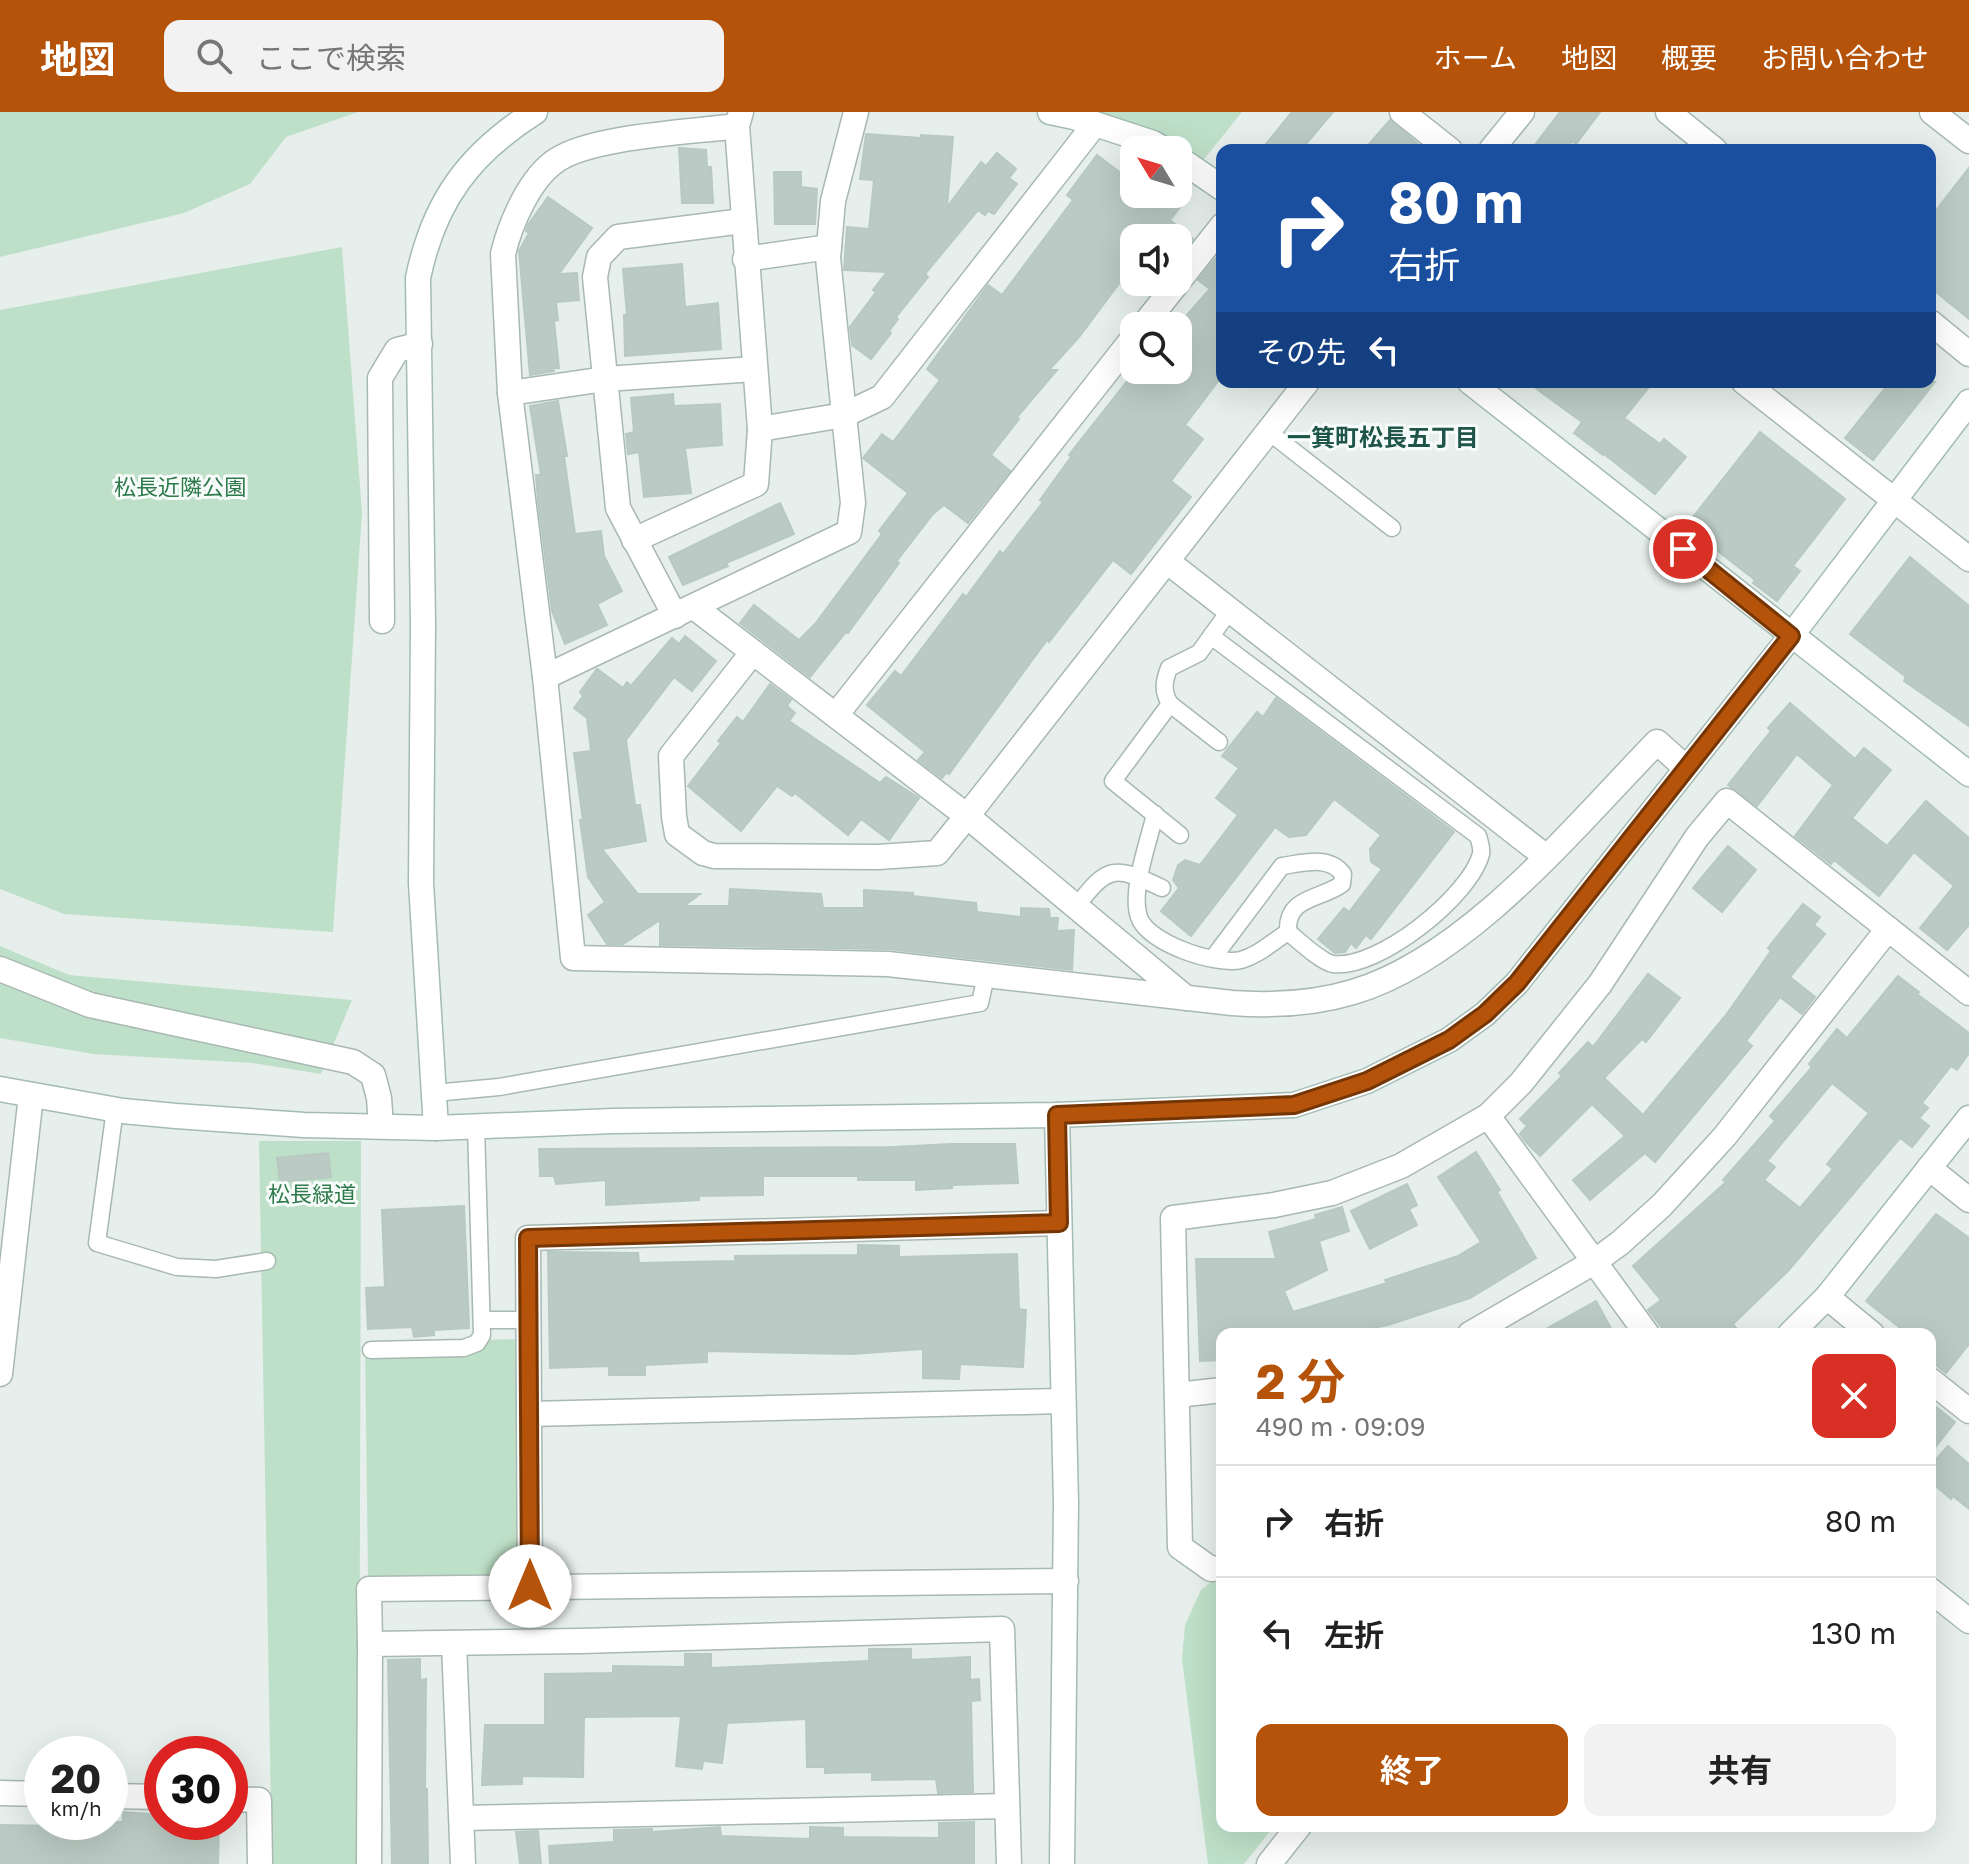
<!DOCTYPE html>
<html lang="ja">
<meta charset="utf-8">
<style>
:root{--surface:#fff;--page:#f2f2f2;--text:#222;--muted:#767676;--line:#e0e0e0;--accent:#b45309}
body{margin:0;font-family:"Golos Text","Noto Sans JP",sans-serif;background:var(--page);color:var(--text);height:100vh;display:flex;flex-direction:column;font-size:30px;white-space:nowrap}
*{box-sizing:border-box;margin:0}
p{font-size:26px;color:var(--muted)}
.icon{flex:none;width:44px;height:44px;fill:none;stroke:currentColor;stroke-width:2;stroke-linecap:round;stroke-linejoin:round}
.map{position:relative;flex:1;overflow:hidden}
.panel{position:absolute;left:1216px;top:1216px;width:720px;height:504px;display:flex;flex-direction:column;background:var(--surface);border-radius:16px;box-shadow:0 8px 32px #0002}
.panel>*{flex:none}
.banner{position:absolute;left:1216px;top:32px;width:720px;height:244px;border-radius:16px;box-shadow:0 8px 32px #0002;background:#1a4fa0;color:#fff;overflow:hidden}
.needle{width:52px;rotate:308deg}
.tools{position:absolute;left:1120px;top:24px;display:grid;gap:16px}
.tools a{display:grid;place-items:center;width:72px;height:72px;border-radius:16px;background:var(--surface);box-shadow:0 8px 32px #0002;font-size:40px}
.speed{position:absolute;left:24px;top:1624px;display:flex;gap:16px;font-size:40px;font-weight:700;text-align:center}
.speed>*{display:grid;place-content:center;width:104px;height:104px;border-radius:50%;background:var(--surface);box-shadow:0 8px 32px #0002;line-height:1}
.speed small{font-size:20px;font-weight:400}
.speed .limit{border:12px solid #d22;background:#fff;color:#111}
.pin{position:absolute;display:grid;place-items:center;width:68px;height:68px;color:#fff;margin:-34px;border:4px solid #fff;border-radius:50%;box-shadow:0 2px 8px #0007}
.me{position:absolute;width:88px;margin:-44px;rotate:0deg;stroke-linejoin:round;filter:drop-shadow(0 0 6px #0008)}
.turn{display:flex;align-items:center;gap:28px;height:168px;padding:0 40px;font-size:36px}
.turn .icon{width:104px;height:104px;stroke-width:2.5}
.turn b{display:block;font-size:56px;line-height:68px}
.then{display:flex;align-items:center;height:76px;padding:0 40px;background:#0003;gap:16px;font-size:30px}
.round{display:grid;place-items:center;flex:none;width:84px;height:84px;border-radius:16px;background:var(--page)}
.overview{display:flex;align-items:center;justify-content:space-between;height:136px;padding:0 40px}
h1{font-size:48px;font-weight:700;line-height:60px;color:var(--accent)}
.primary-button{display:flex;gap:16px;margin-top:auto;padding:16px 40px}
.primary-button a{flex:1;height:92px;border-radius:16px;background:var(--accent);color:#fff;font-size:32px;font-weight:700;line-height:92px;text-align:center}
.primary-button a+a{background:var(--page);color:var(--text)}
ul{padding:0;list-style:none}
li{display:flex;align-items:center;gap:24px;height:112px;padding:0 40px;border-top:2px solid var(--line)}
li div{flex:1}
li b{display:block;font-size:30px}
li em{font-style:normal}
header{display:flex;align-items:center;gap:48px;box-sizing:border-box;height:112px;padding:0 40px;background:var(--accent);color:#fff}
header strong{font-size:38px}
nav{display:flex;gap:44px;margin-inline-start:auto;font-size:28px}
.search{width:560px;height:72px;background:var(--page);display:flex;align-items:center;gap:20px;box-sizing:border-box;padding:0 28px;border-radius:16px;color:var(--muted);font-size:30px}
.map>svg:first-child{display:block}
</style>
<header>
<strong>地図</strong>
<div class="search"><svg class="icon" aria-label="search" viewBox="0 0 24 24"><circle cx="10" cy="10" r="6"/><path d="M15 15l6 6"/></svg>ここで検索</div>
<nav><a>ホーム</a><a>地図</a><a>概要</a><a>お問い合わせ</a></nav>
</header>
<div class="map">
<svg width="1969" height="1752" viewBox="0 0 1969 1752">
<rect width="100%" height="100%" fill="#e6efeb"/>
<g fill="#bfe0c8">
<polygon points="0,0 358,0 286,25 250,72 184,101 0,145"/>
<polygon points="1084,0 1242,0 1201,51"/>
<polygon points="342,135 362,401 333,820 64,802 0,777 0,198"/>
<polygon points="0,834 69,863 352,888 321,962 253,951 93,942 0,926"/>
<polygon points="259,1029 361,1029 359,1752 272,1752"/>
<polygon points="518,1227 520,1462 368,1464 365,1230"/>
<polygon points="1222,1466 1222,1714 1274,1714 1244,1752 1208,1752 1182,1547 1185,1513 1201,1478 1214,1467"/>
</g>
<g fill="#bbcac4" stroke="#b8c9c2" stroke-width="2" fill-rule="evenodd">
<polygon points="1292,0 1333,0 1301,38 1261,38"/>
<polygon points="1560,0 1600,0 1576,32 1572,29 1566,38 1531,38"/>
<polygon points="1390,8 1419,33 1415,38 1364,38"/>
<polygon points="866,22 921,26 921,23 953,25 947,95 981,50 986,54 997,41 1016,57 1009,66 1017,72 994,102 988,99 985,103 978,98 925,162 928,165 896,205 898,207 889,219 891,221 871,247 852,233 850,215 876,180 873,178 887,160 844,158 847,115 869,117 874,68 860,67"/>
<polygon points="679,36 706,38 707,55 711,55 713,91 682,91"/>
<polygon points="1097,43 1134,71 1134,82 1169,82 1182,93 1170,108 1193,127 1178,146 1178,126 1134,126 1134,178 1121,169 1079,225 1049,258 1057,258 1017,305 1019,307 991,343 1010,359 968,411 944,393 933,402 896,450 899,451 848,521 846,520 810,565 740,511 754,493 799,528 815,512 882,422 879,419 908,381 863,346 882,322 893,330 940,268 927,257 988,173 1002,183 1073,88 1067,83"/>
<polygon points="1969,56 1969,207 1930,175 1930,106"/>
<polygon points="774,60 801,60 801,75 817,77 815,112 775,112"/>
<polygon points="548,85 592,116 559,162 577,161 579,188 556,190 558,208 554,209 559,256 553,256 554,259 530,263 519,139 529,121 526,119 528,113"/>
<polygon points="1216,146 1222,151 1222,264 1185,313 1203,327 1171,369 1191,385 1131,462 1113,448 1049,530 1047,528 949,662 946,661 942,666 918,648 925,640 867,593 895,559 901,564 963,482 966,485 1000,439 1003,442 1043,390 1040,388 1071,345 1069,343 1136,258 1178,258 1194,233 1178,219 1177,214 1210,177 1198,168"/>
<polygon points="682,152 685,195 718,191 721,237 625,244 624,203 627,203 623,157"/>
<polygon points="1527,270 1653,270 1624,306 1660,332 1664,327 1686,345 1655,382 1604,342 1603,343 1574,321 1582,310"/>
<polygon points="1890,270 1935,270 1873,348 1845,326"/>
<polygon points="673,282 674,294 720,292 722,333 685,336 691,381 644,385 639,340 628,342 626,322 634,320 631,286"/>
<polygon points="558,289 567,344 564,344 575,422 601,419 604,444 622,479 597,492 607,513 565,532 552,499 538,389 536,363 541,363 530,294"/>
<polygon points="1760,320 1845,387 1793,454 1800,459 1777,489 1753,471 1755,468 1686,414"/>
<polygon points="780,391 794,422 726,451 728,454 683,473 669,445"/>
<polygon points="1910,445 1969,494 1969,614 1904,569 1906,565 1850,522"/>
<polygon points="685,524 716,549 692,579 674,565 626,628 635,693 640,693 646,729 602,737 638,782 700,782 684,794 729,794 730,777 821,782 823,796 864,796 864,778 913,781 913,784 976,791 977,800 1021,805 1021,796 1049,797 1050,806 1058,806 1057,819 1074,818 1072,858 888,837 660,833 660,808 623,832 607,832 588,803 605,790 588,765 580,708 583,709 574,641 591,639 587,606 574,596 583,584 580,580 597,557 623,576 627,570 631,574 672,526 679,532"/>
<polygon points="770,572 791,588 787,594 795,601 789,609 880,671 886,665 919,686 889,728 861,707 848,723 795,681 792,684 777,674 741,719 688,674 721,631 718,629 737,605 743,610"/>
<polygon points="1276,586 1454,720 1371,827 1366,823 1356,836 1351,831 1345,840 1335,841 1318,827 1344,796 1349,800 1382,757 1371,750 1370,737 1381,723 1334,687 1306,723 1289,725 1275,715 1191,824 1161,799 1179,776 1173,768 1178,753 1185,748 1200,753 1238,703 1216,686 1239,656 1222,644 1257,600 1263,605"/>
<polygon points="1790,591 1855,647 1864,636 1891,658 1852,706 1887,734 1926,689 1969,726 1969,813 1947,838 1920,816 1954,774 1914,740 1879,784 1834,748 1831,752 1795,724 1833,673 1797,642 1757,694 1728,673 1771,619 1768,616"/>
<polygon points="1728,734 1756,758 1722,800 1693,776"/>
<polygon points="1803,792 1820,805 1814,813 1825,822 1790,865 1815,885 1802,902 1780,885 1746,929 1752,934 1655,1050 1645,1041 1590,1088 1573,1068 1625,1024 1592,992 1540,1044 1525,1029 1520,1022 1527,1014 1520,1007 1562,964 1559,961 1588,930 1593,935 1648,862 1680,886 1646,930 1642,927 1604,966 1643,1003 1726,903 1771,839 1768,836"/>
<path d="M1898,864L1919,880L1917,882L1969,921V941L1957,958L1951,954L1922,991L1928,996L1919,1006L1929,1014L1912,1035L1900,1026L1788,1159L1733,1212L1741,1222H1667L1648,1198L1661,1188L1633,1154L1726,1070L1723,1068L1775,1009L1770,1004L1812,955L1809,952L1837,917L1847,926ZM1832,971L1869,1001L1827,1052L1833,1057L1800,1096L1764,1068L1775,1055L1767,1049Z"/>
<polygon points="950,1032 1015,1032 1018,1071 952,1073 952,1076 916,1078 916,1068 858,1068 858,1064 763,1064 763,1083 699,1084 699,1088 606,1093 606,1068 556,1072 554,1064 540,1064 539,1037 894,1035"/>
<polygon points="1476,1040 1500,1078 1497,1080 1536,1146 1470,1186 1388,1213 1344,1222 1222,1222 1222,1248 1200,1249 1196,1147 1276,1147 1269,1120 1316,1107 1315,1103 1342,1095 1349,1119 1319,1129 1327,1158 1284,1179 1293,1200 1387,1171 1385,1168 1458,1144 1481,1130 1438,1065"/>
<polygon points="328,1041 331,1065 280,1070 277,1046"/>
<polygon points="1407,1072 1417,1093 1409,1097 1417,1113 1370,1137 1351,1099"/>
<polygon points="464,1094 469,1216 434,1218 434,1223 414,1225 412,1215 368,1217 366,1176 385,1175 382,1098"/>
<polygon points="1936,1102 1969,1126 1969,1232 1946,1261 1930,1248 1930,1222 1908,1222 1866,1189"/>
<polygon points="858,1133 899,1134 899,1145 1017,1142 1019,1197 1026,1198 1023,1255 960,1252 959,1267 923,1266 923,1237 851,1242 707,1239 707,1250 645,1253 645,1263 609,1263 609,1254 550,1256 548,1140 638,1141 639,1151 735,1149 735,1144 858,1143"/>
<polygon points="1596,1189 1614,1222 1537,1222"/>
<polygon points="1930,1290 1955,1310 1930,1342"/>
<polygon points="1948,1334 1969,1352 1969,1397 1953,1384 1951,1387 1930,1369 1930,1354"/>
<polygon points="869,1537 911,1537 911,1548 970,1545 970,1568 979,1567 980,1588 971,1589 973,1680 938,1681 936,1667 872,1668 872,1660 825,1661 825,1655 807,1655 806,1607 727,1611 722,1651 703,1649 702,1657 676,1654 681,1604 584,1605 583,1665 522,1664 522,1672 482,1673 485,1613 545,1613 545,1562 613,1561 613,1554 685,1555 685,1542 711,1542 711,1556 869,1549"/>
<polygon points="420,1547 420,1568 426,1567 425,1677 427,1677 428,1752 392,1752 388,1548"/>
<polygon points="123,1700 162,1703 162,1710 219,1710 218,1752 0,1752 0,1713 57,1714 57,1710 123,1710"/>
<polygon points="974,1710 974,1752 550,1752 549,1734 614,1730 614,1718 652,1717 652,1720 720,1715 721,1724 810,1727 810,1715 843,1716 843,1725 939,1726 939,1711"/>
<polygon points="538,1719 541,1752 520,1752 516,1720"/>
</g>
<g fill="none" stroke-linecap="round" stroke-linejoin="round">
<g stroke="#a8b8b2" stroke-width="19">
<g id="lane">
<polyline points="1269,320 1392,416"/>
<path d="M1211,524L1478,724C1480,730 1482,736 1481,742C1470,784 1378,858 1333,852C1321,850 1298,828 1288,820C1286,784 1320,788 1342,772L1343,762C1329,743 1303,751 1282,754L1213,846"/>
<polyline points="1170,592 1219,630"/>
<path d="M1155,702C1149,729 1130,779 1139,805C1147,831 1216,854 1241,848C1259,843 1272,830 1288,820"/>
<path d="M1180,723L1113,669L1170,592C1162,579 1164,569 1169,556L1199,541L1230,498"/>
<path d="M1076,795C1108,753 1114,753 1162,776"/>
<polyline points="434,981 499,975 980,891 986,864"/>
<polyline points="115,997 97,1131 177,1155 216,1157 267,1149"/>
<polyline points="483,1208 529,1208"/>
<polyline points="371,1238 464,1236 477,1231 482,1223 476,1014"/>
</g>
</g>
<g stroke="#a8b8b2" stroke-width="27">
<g id="street">
<polyline points="1402,0 1450,38"/>
<polyline points="1668,0 1715,38"/>
<polyline points="1932,0 1969,29"/>
<path d="M737,14C692,20 593,24 557,48C530,65 510,112 503,142L510,281L545,565L573,846L888,852L1232,891C1274,894 1313,892 1353,880C1468,846 1575,714 1657,630L1686,656"/>
<polyline points="1491,38 1522,0"/>
<polyline points="745,147 829,135"/>
<polyline points="1178,170 1222,114"/>
<polyline points="1930,210 1969,242"/>
<polyline points="1143,214 1178,170"/>
<polyline points="1744,270 1969,447"/>
<polyline points="510,281 605,267 755,257"/>
<polyline points="760,317 844,303 882,285 1095,12"/>
<polyline points="634,428 756,372 760,317 737,14 741,0"/>
<polyline points="1168,450 1545,744"/>
<polyline points="694,495 967,704 937,741 878,745 714,744 703,741 677,722 674,704 671,644 753,540"/>
<polyline points="675,504 618,396 595,165 599,145 618,125 743,109"/>
<polyline points="382,509 380,266 397,238 420,232"/>
<polyline points="545,565 849,420 853,391 828,146 833,89 856,0"/>
<polyline points="836,603 1134,225"/>
<polyline points="0,857 90,893 353,950 373,963 379,986 381,1014"/>
<polyline points="1186,886 967,704 1307,270"/>
<polyline points="1488,1004 1647,1222"/>
<polyline points="1929,1056 1969,1088"/>
<polyline points="1827,1185 1872,1222"/>
<polyline points="1470,1222 1594,1150 1620,1131 1662,1093 1725,1024 1888,817"/>
<polyline points="0,1262 31,983"/>
<polyline points="1930,1268 1969,1299"/>
<polyline points="1177,1283 1222,1278"/>
<polyline points="530,1302 1062,1289"/>
<polyline points="1222,1456 1211,1457 1180,1435 1173,1106 1274,1093 1332,1081 1401,1054 1488,1004 1521,971 1600,872 1697,725 1727,689 1969,881"/>
<polyline points="530,1474 528,1126 1059,1111"/>
<polyline points="454,1531 463,1752"/>
<polyline points="370,1532 369,1477 1066,1469"/>
<polyline points="0,1681 42,1682"/>
<polyline points="110,1684 162,1685"/>
<polyline points="230,1687 259,1688 260,1752"/>
<polyline points="462,1706 1007,1694"/>
<polyline points="369,1752 370,1532 581,1529 1002,1517 1009,1752"/>
<polyline points="1269,1752 1299,1714"/>
</g>
</g>
<g stroke="#a4bbb3" stroke-width="27">
<g id="secondary">
<polyline points="1050,0 1074,5 1153,31 1165,38"/>
<polyline points="1178,46 1222,76"/>
<polyline points="1470,270 1969,662"/>
<polyline points="0,977 123,999 176,1004 304,1013 436,1016 613,1009 1057,1003 1294,993 1367,969 1449,928 1485,902 1517,871 1791,524 1969,290"/>
<polyline points="1057,1003 1066,1391 1062,1752"/>
<path d="M436,1016L421,771L423,511L418,166C434,89 469,42 535,0"/>
<polyline points="1790,1222 1827,1185 1969,1006"/>
<polyline points="1930,1478 1969,1509"/>
</g>
</g>
<use href="#lane" stroke="#fff" stroke-width="16"/>
<use href="#street" stroke="#fff" stroke-width="24"/>
<use href="#secondary" stroke="#fff" stroke-width="24"/>
</g>
<g fill="none" stroke-linecap="round" stroke-linejoin="round">
<g stroke="#753606" stroke-width="20">
<polyline id="route" points="530,1474 528,1126 1059,1111 1057,1003 1294,993 1367,969 1449,928 1485,902 1517,871 1791,524 1683,437"/>
</g>
<use href="#route" stroke="#b45309" stroke-width="14"/>
</g>
<g text-anchor="middle" dominant-baseline="central" stroke-width="6" stroke-linejoin="round" paint-order="stroke">
<g font-size="22" fill="#2d7a4b" stroke="#f7fbf9">
<text x="180" y="374">松長近隣公園</text>
<text x="312" y="1081">松長緑道</text>
</g>
<g font-size="24" font-weight="bold" fill="#1f5548" stroke="#f7fbf9">
<text x="1383" y="324">一箕町松長五丁目</text>
</g>
</g>
</svg>
<div class="tools">
<a><svg class="needle" viewBox="-14 -14 28 28"><path d="M0-13l5 13h-10z" fill="#e53935"/><path d="M0 13l5-13h-10z" fill="#767676"/></svg></a>
<a><svg class="icon" aria-label="sound" viewBox="0 0 24 24"><path d="M4 9h4l5-4v14l-5-4H4zM17 9q2 3 0 6"/></svg></a>
<a><svg class="icon" aria-label="search" viewBox="0 0 24 24"><circle cx="10" cy="10" r="6"/><path d="M15 15l6 6"/></svg></a>
</div>
<div class="speed"><div>20<small>km/h</small></div><div class="limit">30</div></div>
<div class="pin" style="left:1683px;top:437px;background:#d93025"><svg class="icon" aria-label="arrive" viewBox="0 0 24 24"><path d="M6 21V4h12l-3 4 3 4H6"/></svg></div>
<svg class="me" style="left:530px;top:1474px" viewBox="-20 -20 40 40"><circle r="19" fill="#fff"/><path d="M0-13L10 11 0 6-10 11z" fill="#b45309"/></svg>
<div class="banner">
<div class="turn"><svg class="icon" aria-label="right" viewBox="0 0 24 24"><path d="M7 20v-9h11M14 6l5 5-5 5"/></svg><div><b>80 m</b>右折</div></div>
<div class="then">その先<svg class="icon" aria-label="left" viewBox="0 0 24 24"><path d="M17 20v-9H6M10 6l-5 5 5 5"/></svg></div>
</div>
<section class="panel">
<div class="overview"><div><h1>2 分</h1><p>490 m · 09:09</p></div><a class="round" style="background:#d93025;color:#fff"><svg class="icon" aria-label="close" viewBox="0 0 24 24"><path d="M6 6l12 12M18 6L6 18"/></svg></a></div>
<ul>
<li><svg class="icon" aria-label="right" viewBox="0 0 24 24"><path d="M7 20v-9h11M14 6l5 5-5 5"/></svg><div><b>右折</b></div><em>80 m</em></li>
<li><svg class="icon" aria-label="left" viewBox="0 0 24 24"><path d="M17 20v-9H6M10 6l-5 5 5 5"/></svg><div><b>左折</b></div><em>130 m</em></li>
</ul>
<div class="primary-button"><a>終了</a><a>共有</a></div>
</section>
</div>
